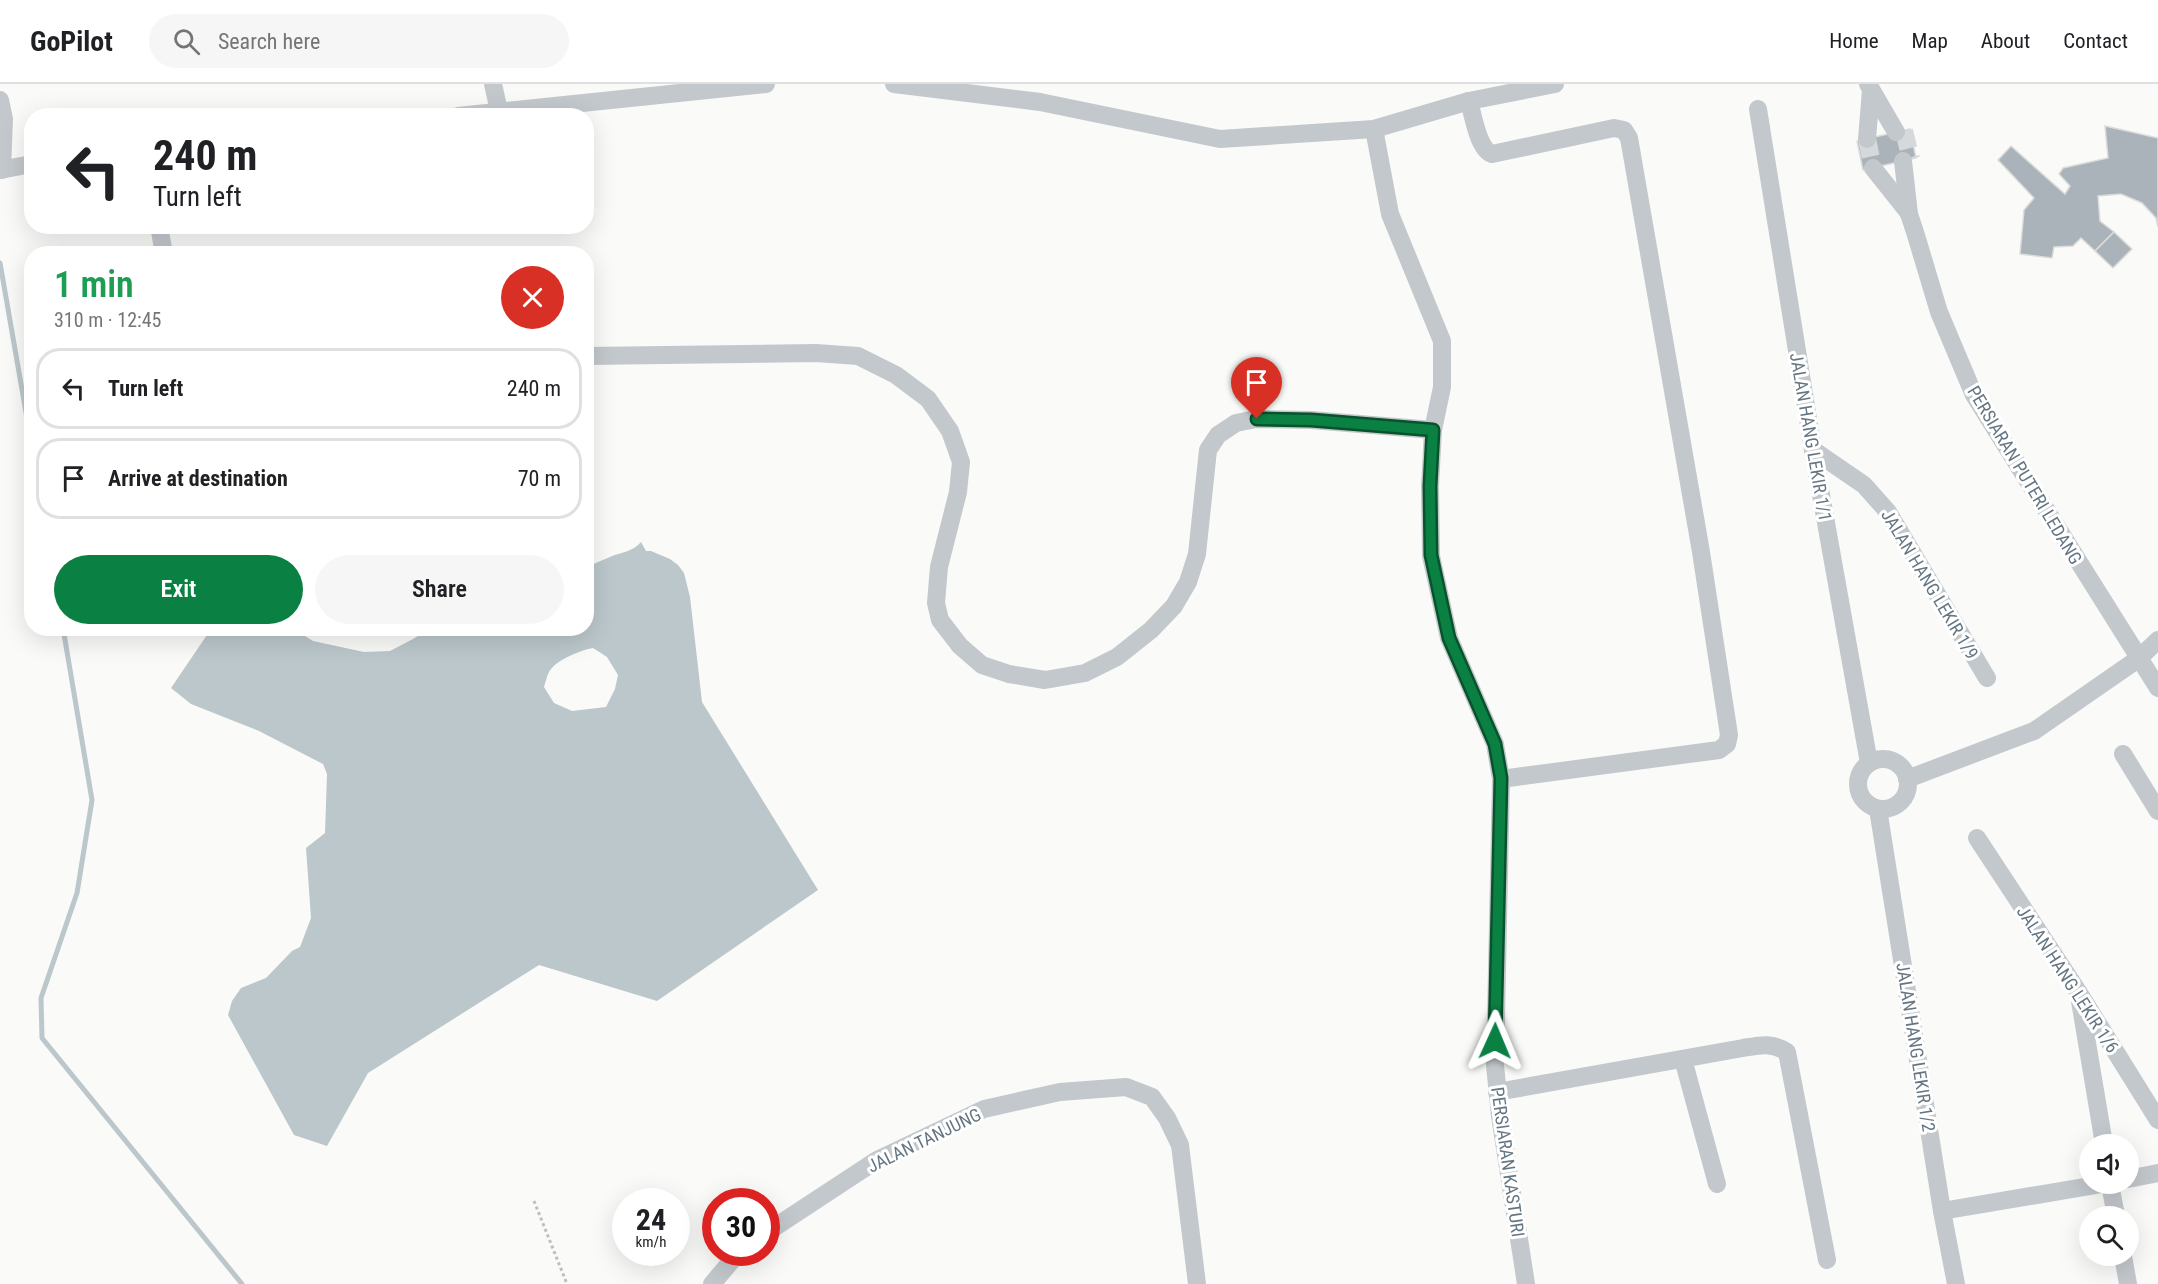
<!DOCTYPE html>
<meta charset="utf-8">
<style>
:root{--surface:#fff;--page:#f6f6f6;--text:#202124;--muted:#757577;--line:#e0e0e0;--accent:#0b8043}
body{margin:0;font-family:"Roboto Condensed",sans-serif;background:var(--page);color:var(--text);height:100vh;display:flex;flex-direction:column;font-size:22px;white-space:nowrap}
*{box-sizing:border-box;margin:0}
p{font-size:20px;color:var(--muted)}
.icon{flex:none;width:33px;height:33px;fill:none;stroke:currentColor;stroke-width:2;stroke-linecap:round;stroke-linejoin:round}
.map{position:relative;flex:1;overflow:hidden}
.details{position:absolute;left:24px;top:162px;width:570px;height:390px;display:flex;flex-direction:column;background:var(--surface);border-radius:24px;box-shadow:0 6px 24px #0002}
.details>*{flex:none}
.hud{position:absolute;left:24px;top:24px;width:570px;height:126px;border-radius:24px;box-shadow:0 6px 24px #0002;background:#fff;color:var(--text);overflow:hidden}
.tools{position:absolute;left:2079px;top:1050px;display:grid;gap:12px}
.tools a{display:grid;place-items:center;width:60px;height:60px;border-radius:50%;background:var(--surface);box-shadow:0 6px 24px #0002;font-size:30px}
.speed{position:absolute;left:612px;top:1104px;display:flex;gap:12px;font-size:30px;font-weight:700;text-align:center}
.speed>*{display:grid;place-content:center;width:78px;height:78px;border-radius:50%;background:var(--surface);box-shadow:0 6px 24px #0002;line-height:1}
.speed small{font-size:15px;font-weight:400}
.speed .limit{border:9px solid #d22;background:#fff;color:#111}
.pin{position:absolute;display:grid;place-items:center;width:51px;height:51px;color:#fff;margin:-62px -26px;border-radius:50% 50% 50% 0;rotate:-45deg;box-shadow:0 0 6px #0007}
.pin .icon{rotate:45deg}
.me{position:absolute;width:66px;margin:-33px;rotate:1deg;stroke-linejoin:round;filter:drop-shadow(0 0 4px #0008)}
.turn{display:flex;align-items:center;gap:21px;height:126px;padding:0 30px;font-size:27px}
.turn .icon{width:78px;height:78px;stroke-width:2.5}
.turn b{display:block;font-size:42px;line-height:51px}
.round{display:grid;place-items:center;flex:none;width:63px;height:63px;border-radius:32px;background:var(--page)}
.headline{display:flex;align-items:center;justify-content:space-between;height:102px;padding:0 30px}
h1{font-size:36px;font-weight:600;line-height:45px;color:#1e9e55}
.primary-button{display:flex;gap:12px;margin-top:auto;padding:12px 30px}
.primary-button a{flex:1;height:69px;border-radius:36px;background:var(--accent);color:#fff;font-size:24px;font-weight:600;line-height:69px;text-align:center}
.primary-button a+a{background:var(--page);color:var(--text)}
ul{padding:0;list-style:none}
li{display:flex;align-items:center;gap:18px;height:81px;margin:0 12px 9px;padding:0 18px;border:3px solid var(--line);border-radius:24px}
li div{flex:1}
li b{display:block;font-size:22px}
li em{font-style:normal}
header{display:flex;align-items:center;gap:36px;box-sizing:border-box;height:84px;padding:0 30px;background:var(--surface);border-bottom:2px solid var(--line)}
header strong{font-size:28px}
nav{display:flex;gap:33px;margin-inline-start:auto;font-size:21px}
.search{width:420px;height:54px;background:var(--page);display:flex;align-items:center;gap:15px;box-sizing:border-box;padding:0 21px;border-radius:33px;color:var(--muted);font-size:22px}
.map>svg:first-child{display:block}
</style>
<header>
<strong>GoPilot</strong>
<div class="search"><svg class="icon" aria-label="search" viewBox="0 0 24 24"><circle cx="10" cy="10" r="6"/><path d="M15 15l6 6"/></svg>Search here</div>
<nav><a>Home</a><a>Map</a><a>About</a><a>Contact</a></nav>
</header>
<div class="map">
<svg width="2158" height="1200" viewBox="0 0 2158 1200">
<rect width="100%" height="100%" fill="#fafaf8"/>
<path fill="#bbc7cb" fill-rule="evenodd" d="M641,458L646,467H651L670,475L678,481L684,489L690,513L702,618L818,806L657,917L539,881L368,989L327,1062L294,1051L228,931L232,917L241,904L266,894L292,867L300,863L311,834L306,764L325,749L327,690L323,680L259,647L191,620L171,604L211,545H294L313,557L364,568L390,567L413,555L429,545L586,544L587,483C594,480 602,476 610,473C621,468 633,468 641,458ZM593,564L607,573L618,591L615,605L606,623L572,627L554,619L544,603C546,597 547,590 551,585C559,575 581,566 593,564Z"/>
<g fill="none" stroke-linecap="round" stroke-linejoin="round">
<g stroke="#bbc7cb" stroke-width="5">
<polyline points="0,179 32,363"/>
<polyline points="63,544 92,716 77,809 41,914 42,954 242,1200"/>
</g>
</g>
<g fill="#aab3b9" stroke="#dcdcda" stroke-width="1.5">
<polygon points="2105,42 2158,54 2158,143 2156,134 2142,119 2121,110 2098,112 2100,137 2114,148 2095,167 2081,154 2073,162 2054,163 2052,174 2020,170 2024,126 2034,114 1998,76 2011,62 2065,110 2070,102 2059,90 2063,84 2108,74"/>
<polygon points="1910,45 1916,74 1863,86 1857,57"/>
<polygon points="2114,148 2132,165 2113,184 2095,167"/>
</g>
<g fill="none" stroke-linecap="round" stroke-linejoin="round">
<g stroke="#d5d9db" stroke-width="18" stroke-dasharray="18 9" stroke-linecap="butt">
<polyline points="1904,47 1911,75"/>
<polyline points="1867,55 1873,84"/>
</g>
<polyline stroke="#bbbfc2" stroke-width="3" stroke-dasharray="3 3" stroke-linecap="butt" points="534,1117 567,1200"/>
<g stroke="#c3c8cc" stroke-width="18">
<polyline points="493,0 499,27"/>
<polyline points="894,0 1040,18 1220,55 1374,45 1469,17 1555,0"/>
<polyline points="1868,0 1896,48"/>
<polyline points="0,16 4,35 2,86"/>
<path d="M1469,17C1473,31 1478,65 1492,70L1614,44L1624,46L1629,54L1701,468L1729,651L1727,660L1719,666L1501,695"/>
<polyline points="1758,25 1813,366 1869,679"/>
<polyline points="458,32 766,0"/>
<polyline points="1374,45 1390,130 1442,257 1442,303 1433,346 1430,402 1431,472 1449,554 1495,660 1501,695 1495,981 1500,1032 1526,1200"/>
<polyline points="1867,55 1871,6"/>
<polyline points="1903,77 1909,130 1915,148 1939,228 1974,311 2158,604"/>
<polyline points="1873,84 1908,128"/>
<polyline points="0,86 32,80"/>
<polyline points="159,142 164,170"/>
<polyline points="586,272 816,269 858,272 896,291 928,315 950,347 961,378 958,408 939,483 936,519 940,536 960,562 982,581 1009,590 1045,596 1085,589 1117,573 1151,546 1174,522 1188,498 1197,470 1208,366 1218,351 1236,339 1256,335 1311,336 1433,346"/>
<polyline points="1813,366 1864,401 1888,428 1987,594"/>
<polyline points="2123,670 2158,727"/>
<circle cx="1883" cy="700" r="25"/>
<polyline points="1907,695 2034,647 2138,575 2158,556"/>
<polyline points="1878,725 1942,1127 1956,1200"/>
<polyline points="1977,754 2079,909 2158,1036"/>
<polyline points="2080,917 2104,1060"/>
<polyline points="1683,975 1717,1100"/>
<path d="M1497,1008L1743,964C1760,961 1772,958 1787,968L1827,1176"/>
<polyline points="2128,1095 2158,1089"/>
<polyline points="2110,1100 2116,1132"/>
<polyline points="1942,1127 2102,1100"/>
<polyline points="766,1149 877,1076 984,1025 1060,1008 1126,1003 1152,1013 1167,1034 1180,1061 1197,1200"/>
<polyline points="2123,1172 2128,1200"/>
<polyline points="712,1200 739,1168"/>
</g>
</g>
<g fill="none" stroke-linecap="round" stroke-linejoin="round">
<g stroke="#07532c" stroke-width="15">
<polyline id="route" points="1257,335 1311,336 1433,346 1430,402 1431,471 1449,554 1495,660 1501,694 1495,957"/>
</g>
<use href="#route" stroke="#0b8043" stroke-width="10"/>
</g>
<g text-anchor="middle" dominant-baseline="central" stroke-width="6" stroke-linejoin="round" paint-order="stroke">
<g font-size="18" fill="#657683" stroke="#fff">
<text transform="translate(1811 353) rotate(80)">JALAN HANG LEKIR 1/1</text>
<text transform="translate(2025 391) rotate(59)">PERSIARAN PUTERI LEDANG</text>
<text transform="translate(1930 500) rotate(59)">JALAN HANG LEKIR 1/9</text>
<text transform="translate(2068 895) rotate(57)">JALAN HANG LEKIR 1/6</text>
<text transform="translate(1916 963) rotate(81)">JALAN HANG LEKIR 1/2</text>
<text transform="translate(924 1056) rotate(-26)">JALAN TANJUNG</text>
<text transform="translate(1508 1078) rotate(82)">PERSIARAN KASTURI</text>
</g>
</g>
</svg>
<div class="tools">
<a><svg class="icon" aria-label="sound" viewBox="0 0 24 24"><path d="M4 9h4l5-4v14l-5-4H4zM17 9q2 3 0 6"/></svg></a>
<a><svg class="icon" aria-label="search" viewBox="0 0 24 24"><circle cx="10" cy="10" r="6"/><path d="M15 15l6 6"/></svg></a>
</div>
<div class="speed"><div>24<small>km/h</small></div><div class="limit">30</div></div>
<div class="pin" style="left:1257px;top:335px;background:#d93025"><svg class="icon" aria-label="arrive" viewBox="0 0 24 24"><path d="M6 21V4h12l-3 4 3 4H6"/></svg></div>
<svg class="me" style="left:1495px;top:957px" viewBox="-20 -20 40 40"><path d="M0-17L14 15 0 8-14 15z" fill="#0b8043" stroke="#fff" stroke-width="4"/></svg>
<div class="hud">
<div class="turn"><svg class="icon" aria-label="left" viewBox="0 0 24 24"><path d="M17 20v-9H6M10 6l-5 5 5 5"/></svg><div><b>240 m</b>Turn left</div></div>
</div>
<section class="details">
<div class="headline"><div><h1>1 min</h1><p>310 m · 12:45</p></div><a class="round" style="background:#d93025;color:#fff"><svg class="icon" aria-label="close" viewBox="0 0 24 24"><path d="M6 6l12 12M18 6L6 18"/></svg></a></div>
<ul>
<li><svg class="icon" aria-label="left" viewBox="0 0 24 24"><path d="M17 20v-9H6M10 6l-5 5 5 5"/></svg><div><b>Turn left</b></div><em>240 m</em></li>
<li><svg class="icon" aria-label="arrive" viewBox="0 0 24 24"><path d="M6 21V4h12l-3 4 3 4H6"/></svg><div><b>Arrive at destination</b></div><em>70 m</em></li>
</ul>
<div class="primary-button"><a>Exit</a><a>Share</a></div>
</section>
</div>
